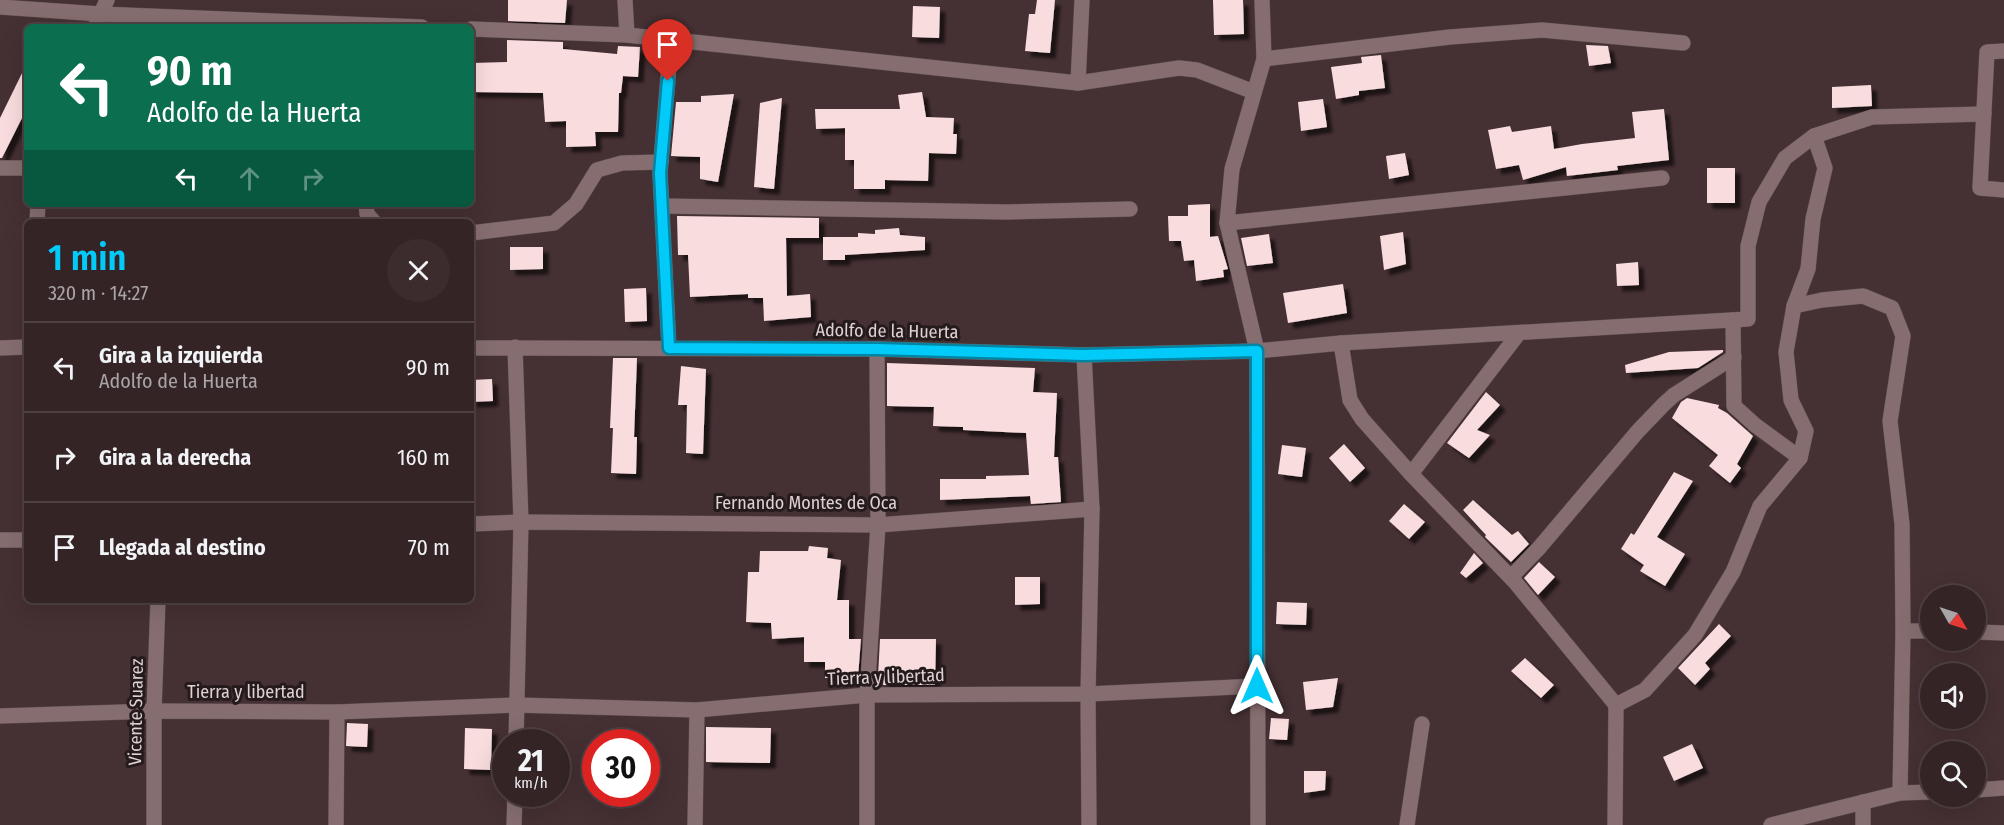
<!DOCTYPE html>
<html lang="es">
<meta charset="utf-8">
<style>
:root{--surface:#342426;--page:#3c2c2e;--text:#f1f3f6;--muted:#a9a4a7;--line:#4e4143;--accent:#03cbf9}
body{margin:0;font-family:"Fira Sans Condensed",sans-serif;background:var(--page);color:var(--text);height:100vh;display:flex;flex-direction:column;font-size:22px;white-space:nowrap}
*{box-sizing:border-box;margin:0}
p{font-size:20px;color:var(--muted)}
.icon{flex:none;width:33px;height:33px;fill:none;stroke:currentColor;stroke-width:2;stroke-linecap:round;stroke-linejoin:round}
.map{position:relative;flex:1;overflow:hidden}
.sheet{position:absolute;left:24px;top:219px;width:450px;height:384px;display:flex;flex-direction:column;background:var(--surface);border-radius:9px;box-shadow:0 6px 24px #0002,0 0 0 2px var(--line)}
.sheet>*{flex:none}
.hud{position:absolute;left:24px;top:24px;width:450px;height:183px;border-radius:9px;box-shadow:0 6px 24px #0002,0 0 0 2px var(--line);background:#0b6e4f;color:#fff;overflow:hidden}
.needle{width:39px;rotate:129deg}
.tools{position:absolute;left:1920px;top:585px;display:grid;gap:12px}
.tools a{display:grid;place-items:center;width:66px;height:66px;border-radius:50%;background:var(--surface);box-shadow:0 6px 24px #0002,0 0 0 2px var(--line);font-size:30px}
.speed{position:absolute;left:492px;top:729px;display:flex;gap:12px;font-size:30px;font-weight:700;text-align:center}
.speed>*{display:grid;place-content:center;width:78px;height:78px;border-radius:50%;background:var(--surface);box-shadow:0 6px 24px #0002,0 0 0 2px var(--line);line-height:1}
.speed small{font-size:15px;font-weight:400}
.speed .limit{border:9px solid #d22;background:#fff;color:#111}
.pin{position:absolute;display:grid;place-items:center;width:51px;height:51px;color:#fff;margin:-62px -26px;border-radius:50% 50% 50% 0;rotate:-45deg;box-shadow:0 0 6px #0007}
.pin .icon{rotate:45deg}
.me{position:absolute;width:66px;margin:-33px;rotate:0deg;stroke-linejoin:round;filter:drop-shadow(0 0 4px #0008)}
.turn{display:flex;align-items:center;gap:21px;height:126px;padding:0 24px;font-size:27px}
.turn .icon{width:78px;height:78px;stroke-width:2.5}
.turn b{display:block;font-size:42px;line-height:51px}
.lanes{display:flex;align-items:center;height:57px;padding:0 24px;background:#0003;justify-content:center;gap:30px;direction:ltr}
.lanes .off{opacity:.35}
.round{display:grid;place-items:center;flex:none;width:63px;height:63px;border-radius:32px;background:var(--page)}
.head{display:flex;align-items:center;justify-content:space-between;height:102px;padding:0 24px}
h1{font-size:36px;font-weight:600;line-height:45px;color:var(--accent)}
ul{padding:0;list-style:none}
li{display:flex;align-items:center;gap:18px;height:90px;padding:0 24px;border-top:2px solid var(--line)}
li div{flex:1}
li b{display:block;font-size:22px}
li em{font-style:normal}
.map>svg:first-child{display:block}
</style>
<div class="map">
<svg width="2004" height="825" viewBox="0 0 2004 825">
<defs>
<filter id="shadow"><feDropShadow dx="5.5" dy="5.5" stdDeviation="1.5" flood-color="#0009"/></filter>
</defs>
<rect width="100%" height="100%" fill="#453033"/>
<g fill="#f8dcde" filter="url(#shadow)">
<polygon points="508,0 567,0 565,23 508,21"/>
<polygon points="1037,0 1055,0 1050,53 1025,51 1029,14 1035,14"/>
<polygon points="1213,0 1243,0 1244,34 1214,35"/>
<polygon points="913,6 940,7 939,38 912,37"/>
<polygon points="507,40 563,42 563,49 617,54 618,46 640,47 638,77 623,76 621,93 619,93 618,132 595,132 596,146 566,147 566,121 545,122 543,93 471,92 471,63 507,62"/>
<polygon points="1586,45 1608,46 1611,63 1589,66"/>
<polygon points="1381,55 1385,88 1359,91 1359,95 1336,99 1331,67 1362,63 1361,57"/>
<polygon points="27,63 27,108 2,158 0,158 0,118"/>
<polygon points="1871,85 1872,106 1832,108 1832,87"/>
<polygon points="922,92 926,117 954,118 953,134 957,134 956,154 929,153 928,181 885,180 885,189 854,189 854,160 845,160 845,128 816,129 815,109 900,109 898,95"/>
<polygon points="734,94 718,182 700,179 700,157 671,156 676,102 701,102 701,96"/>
<polygon points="782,98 774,189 754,187 760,103"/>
<polygon points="1323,99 1327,127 1301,131 1298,102"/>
<polygon points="1664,109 1669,160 1617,166 1618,170 1567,176 1566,167 1523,180 1519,165 1496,169 1488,130 1510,126 1512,132 1551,126 1554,149 1582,144 1635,138 1632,112"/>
<polygon points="1405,153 1409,175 1389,179 1386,156"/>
<rect x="1707" y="168" width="28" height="35"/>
<polygon points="1210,204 1210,237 1218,236 1228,269 1223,270 1224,277 1196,281 1194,260 1184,261 1181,241 1169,241 1168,216 1188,216 1188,205"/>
<polygon points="677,216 819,218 819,238 786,238 787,296 810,294 811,317 764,321 763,298 748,298 748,294 690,297 688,255 678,255"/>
<polygon points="899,228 900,235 925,237 925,250 845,255 845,260 823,260 823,237 858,237 858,233 875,234 875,230"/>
<polygon points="1403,232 1406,264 1384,270 1380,236"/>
<polygon points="1269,234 1273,263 1247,266 1241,238"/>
<polygon points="510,247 543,247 543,269 510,270"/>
<polygon points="1638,262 1639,285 1617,286 1616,264"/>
<polygon points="1343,284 1347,313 1288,323 1283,293"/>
<polygon points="646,288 647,321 625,322 624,289"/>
<polygon points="1723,350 1723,352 1698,368 1626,373 1625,365 1669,352"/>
<polygon points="613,358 637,358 634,437 637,437 636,474 611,473 613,428 610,428"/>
<polygon points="887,363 1035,368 1033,392 1057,393 1054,457 1058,457 1061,502 1031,504 1030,496 940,500 940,479 986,479 986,476 1029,475 1026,433 963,430 963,427 933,426 934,407 887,406"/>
<polygon points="681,366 706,369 703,454 686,453 687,405 678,405"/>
<polygon points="492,379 493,401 471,402 471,380"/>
<polygon points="1486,392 1500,405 1477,430 1490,435 1469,458 1447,443"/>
<polygon points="1687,398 1719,405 1718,408 1727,413 1753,436 1737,464 1741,468 1730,483 1709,466 1718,455 1672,418 1681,402"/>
<polygon points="1344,444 1365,468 1350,482 1329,458"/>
<polygon points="1282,445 1306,448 1302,477 1278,474"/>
<polygon points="1674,472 1693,481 1657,537 1685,554 1665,586 1640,571 1644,565 1621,549 1631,533 1634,535"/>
<polygon points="1473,500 1512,535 1518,531 1529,544 1511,562 1485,537 1486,535 1463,510"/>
<polygon points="1404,504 1425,522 1409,539 1389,521"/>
<polygon points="809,546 828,548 827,558 841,560 837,600 849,600 849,639 861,639 858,677 825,678 825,662 804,662 804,637 772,639 771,623 746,622 748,572 759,572 760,551 808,551"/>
<polygon points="1474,553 1483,563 1466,578 1460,573"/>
<polygon points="1539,562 1555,577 1538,595 1524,578"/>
<polygon points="1015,577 1040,577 1040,604 1015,605"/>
<polygon points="1277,602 1307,603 1306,625 1276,624"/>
<polygon points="1719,624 1731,636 1705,663 1710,669 1695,685 1678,668"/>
<polygon points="880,639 936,639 935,685 883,685 884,677 878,677"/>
<polygon points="1525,658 1554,685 1541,698 1511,671"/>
<polygon points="1338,678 1333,707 1306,710 1303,682"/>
<polygon points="1271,718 1289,719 1287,740 1269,739"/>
<polygon points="347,723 368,724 367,747 346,746"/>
<polygon points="706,727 771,728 770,763 706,762"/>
<polygon points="465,728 492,729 491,770 464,769"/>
<polygon points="1692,744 1703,768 1674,781 1663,757"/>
<polygon points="1304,771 1326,771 1325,790 1304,793"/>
</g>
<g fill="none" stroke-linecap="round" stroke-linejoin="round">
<g stroke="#5d4c4e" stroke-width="16">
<g id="minor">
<polyline points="625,0 627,35"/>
<polyline points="0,7 100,14 422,27"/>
<polyline points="95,27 107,0"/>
<polyline points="471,29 627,35 1078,83 1179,68 1197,70 1254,92"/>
<polyline points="2004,51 1987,52 1980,188 2004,190"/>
<polyline points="1264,59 1450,37 1542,30 1683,43"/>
<polyline points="1078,83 1082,0"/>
<polyline points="0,168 27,168"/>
<polyline points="366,204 367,214 374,222"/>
<polyline points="663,206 1007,212 1130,209"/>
<polyline points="37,222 38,204"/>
<polyline points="1227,223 1662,178"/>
<polyline points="471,233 554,223 576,204 597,170 622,163 661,162"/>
<polyline points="1794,306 1822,300 1863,296 1892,308 1903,336 1890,421 1902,524 1903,631 1900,793"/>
<polyline points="1733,320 1734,406 1755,425 1800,458"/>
<polyline points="1341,343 1350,400 1362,419 1411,474 1515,582 1616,705 1615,825"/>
<polyline points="515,347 521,522 516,742"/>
<polyline points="0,348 27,347"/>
<polyline points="471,348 877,349 1084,355 1257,351 1341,343 1748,319 1748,246 1759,202 1785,158 1814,136 1872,117 1984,114"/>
<polyline points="669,348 660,173 671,41"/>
<polyline points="1084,355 1092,509 1088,694 1089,825"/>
<polyline points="1411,474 1519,333"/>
<polyline points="471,524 521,522 878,525 1092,509"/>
<polyline points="0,540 27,540"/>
<polyline points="1511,577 1539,548 1638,431 1664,404 1674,395 1734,357"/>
<polyline points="1903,631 1930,631"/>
<polyline points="1976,632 2004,633"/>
<polyline points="1616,705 1645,690 1695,635 1733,572 1760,506 1800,458 1806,431 1791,400 1786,352 1794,306 1808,269 1813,219 1825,168 1814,136"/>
<polyline points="0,716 154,711 337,712 516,705 697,710 867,695 1088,694 1257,686"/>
<polyline points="1976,790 2004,788"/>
<polyline points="154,825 154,711 158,600"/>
<polyline points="336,825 337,712"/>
<polyline points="514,825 515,794"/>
<polyline points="695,825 697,710"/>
<polyline points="867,825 867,695 878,525 877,349"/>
<polyline points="1258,825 1257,351 1227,223 1232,169 1264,59 1262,0"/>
<polyline points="1407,825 1422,724"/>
<polyline points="1771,825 1900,793 1930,792"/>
<polyline points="1863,825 1863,802"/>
</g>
</g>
<use href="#minor" stroke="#866e70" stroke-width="15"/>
</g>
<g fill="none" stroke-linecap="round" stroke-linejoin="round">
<g stroke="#0284a2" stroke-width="15">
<polyline id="route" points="668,81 660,173 669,348 877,349 1084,355 1257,351 1257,686"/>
</g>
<use href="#route" stroke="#03cbf9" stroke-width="10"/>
</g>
<g text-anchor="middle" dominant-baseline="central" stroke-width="6" stroke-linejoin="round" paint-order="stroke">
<g font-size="18" fill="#dfd1d3" stroke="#251b1c">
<text transform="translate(887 331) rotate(1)">Adolfo de la Huerta</text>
<text x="806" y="503">Fernando Montes de Oca</text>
<text transform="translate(886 677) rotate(-2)">Tierra y libertad</text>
<text x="246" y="692">Tierra y libertad</text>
<text transform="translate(136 712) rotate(-89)">Vicente Suarez</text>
</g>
</g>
</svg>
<div class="tools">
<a><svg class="needle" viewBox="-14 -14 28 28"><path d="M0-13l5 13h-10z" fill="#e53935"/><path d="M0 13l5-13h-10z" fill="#a9a4a7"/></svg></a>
<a><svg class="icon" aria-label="sound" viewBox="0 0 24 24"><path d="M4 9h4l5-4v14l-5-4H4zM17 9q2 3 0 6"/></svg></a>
<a><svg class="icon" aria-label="search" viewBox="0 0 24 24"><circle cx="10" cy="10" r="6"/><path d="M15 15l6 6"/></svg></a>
</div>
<div class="speed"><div>21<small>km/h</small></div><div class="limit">30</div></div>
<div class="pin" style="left:668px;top:81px;background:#d93025"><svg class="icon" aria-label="arrive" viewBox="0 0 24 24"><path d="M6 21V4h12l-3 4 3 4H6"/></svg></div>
<svg class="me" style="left:1257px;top:686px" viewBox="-20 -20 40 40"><path d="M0-17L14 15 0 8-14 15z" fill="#03cbf9" stroke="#fff" stroke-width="4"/></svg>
<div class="hud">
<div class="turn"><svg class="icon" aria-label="left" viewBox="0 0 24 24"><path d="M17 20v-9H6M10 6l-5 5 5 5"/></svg><div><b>90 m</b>Adolfo de la Huerta</div></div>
<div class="lanes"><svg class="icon" aria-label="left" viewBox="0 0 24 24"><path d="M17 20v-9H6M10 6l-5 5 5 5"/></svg><svg class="icon off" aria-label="ahead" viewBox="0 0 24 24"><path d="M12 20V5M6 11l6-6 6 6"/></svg><svg class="icon off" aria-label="right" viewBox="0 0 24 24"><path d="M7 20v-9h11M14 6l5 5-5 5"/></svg></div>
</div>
<section class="sheet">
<div class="head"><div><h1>1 min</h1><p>320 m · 14:27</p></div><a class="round"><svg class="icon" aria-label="close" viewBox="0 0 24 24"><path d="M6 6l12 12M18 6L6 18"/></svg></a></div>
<ul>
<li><svg class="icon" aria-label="left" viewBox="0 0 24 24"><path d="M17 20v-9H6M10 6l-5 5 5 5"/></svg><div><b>Gira a la izquierda</b><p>Adolfo de la Huerta</p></div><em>90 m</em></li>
<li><svg class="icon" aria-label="right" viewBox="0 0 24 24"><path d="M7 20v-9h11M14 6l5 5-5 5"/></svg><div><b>Gira a la derecha</b></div><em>160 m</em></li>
<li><svg class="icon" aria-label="arrive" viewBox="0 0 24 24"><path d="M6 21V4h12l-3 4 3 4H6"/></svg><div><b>Llegada al destino</b></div><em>70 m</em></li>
</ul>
</section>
</div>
